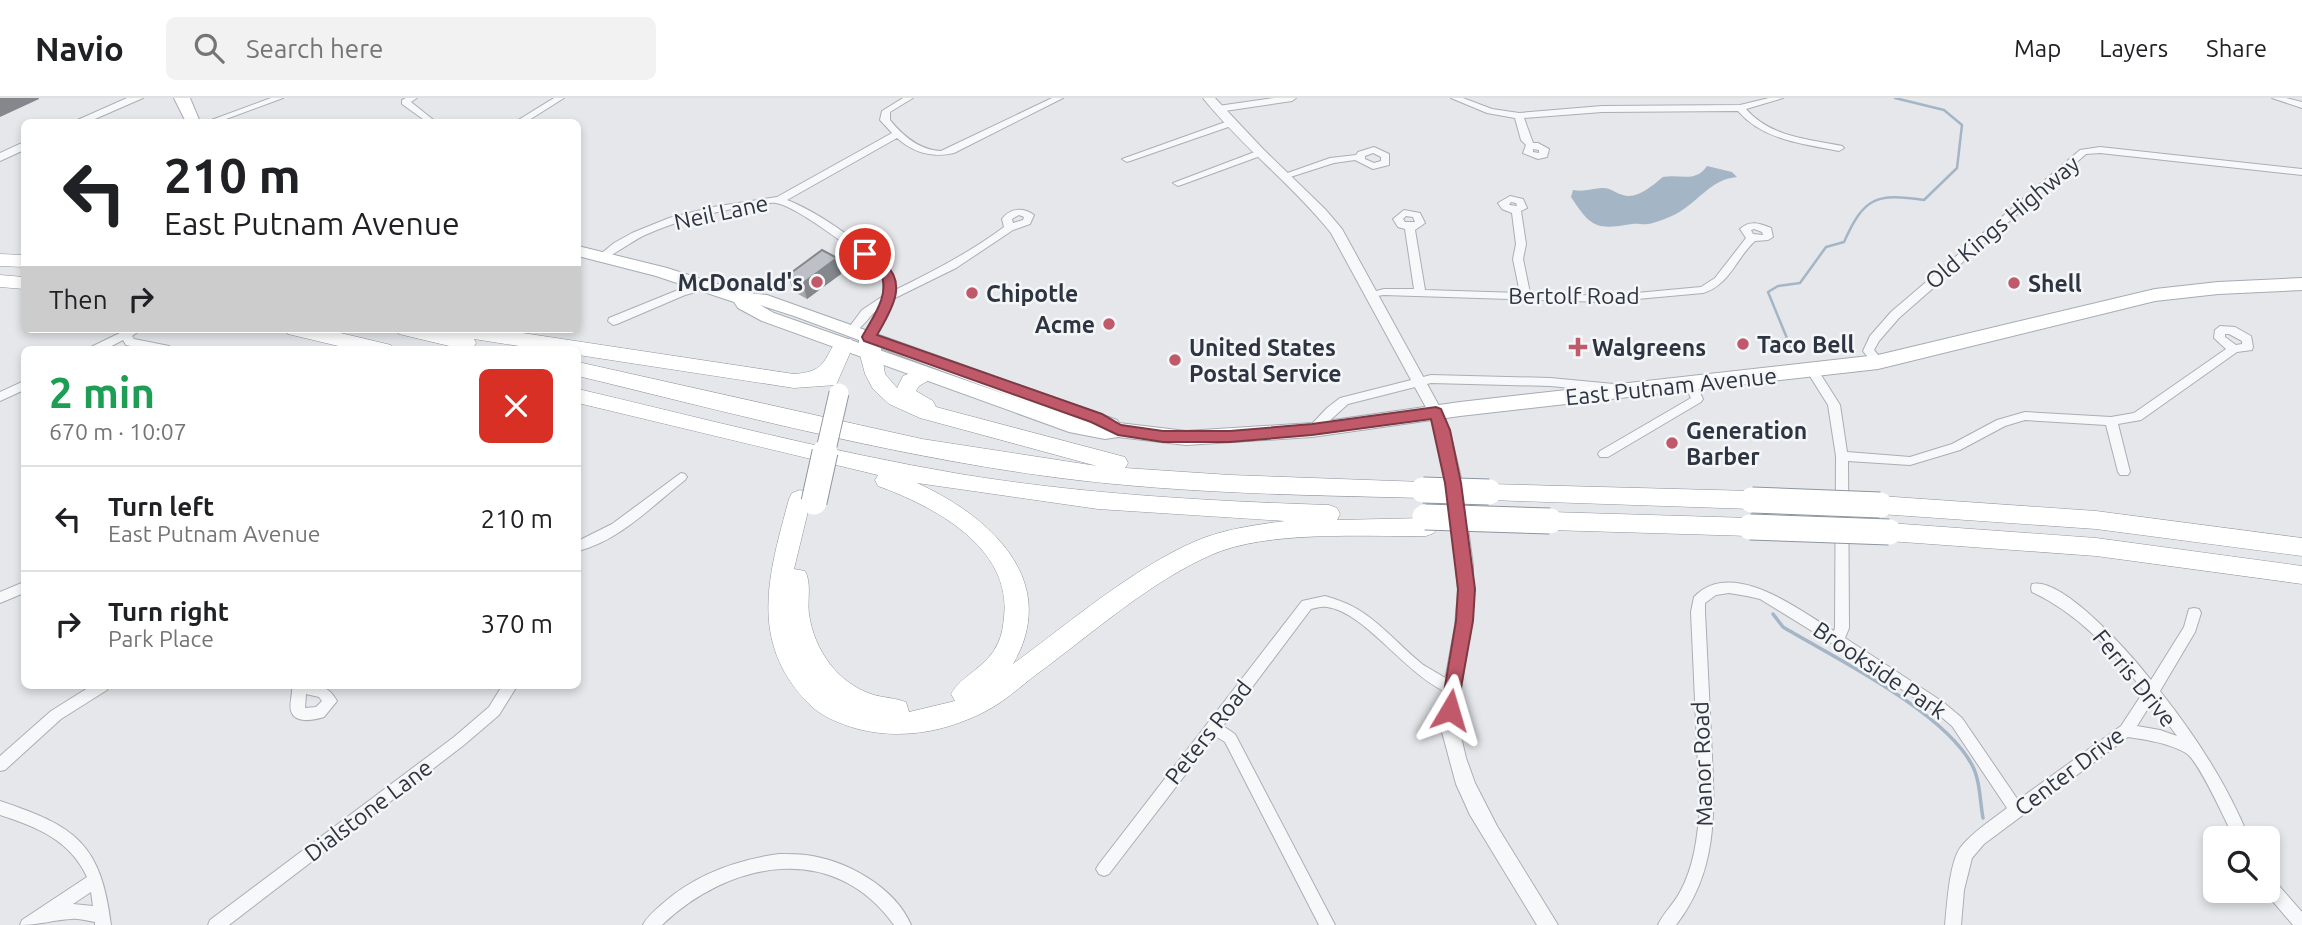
<!DOCTYPE html>
<meta charset="utf-8">
<style>
:root{--surface:#fff;--page:#f2f2f2;--text:#202124;--muted:#757577;--line:#e0e0e0}
body{margin:0;font-family:Ubuntu,sans-serif;background:var(--page);color:var(--text);height:100vh;display:flex;flex-direction:column;font-size:26px;white-space:nowrap}
*{box-sizing:border-box;margin:0}
p{font-size:23px;color:var(--muted)}
.icon{flex:none;width:38px;height:38px;fill:none;stroke:currentColor;stroke-width:2;stroke-linecap:round;stroke-linejoin:round}
.map{position:relative;flex:1;overflow:hidden}
.side{position:absolute;left:21px;top:248px;width:560px;height:343px;display:flex;flex-direction:column;background:var(--surface);border-radius:10px;box-shadow:0 4px 10px #0003}
.side>*{flex:none}
.top-card{position:absolute;left:21px;top:21px;width:560px;height:214px;border-radius:10px;box-shadow:0 4px 10px #0003;background:#fff;color:var(--text);overflow:hidden}
.fabs{position:absolute;left:2203px;top:728px;display:grid;gap:14px}
.fabs a{display:grid;place-items:center;width:77px;height:77px;border-radius:10px;background:var(--surface);box-shadow:0 4px 10px #0003;font-size:35px}
.pin{position:absolute;display:grid;place-items:center;width:60px;height:60px;color:#fff;margin:-30px;border:4px solid #fff;border-radius:50%;box-shadow:0 2px 7px #0007}
.me{position:absolute;width:77px;margin:-38px;rotate:7deg;stroke-linejoin:round;filter:drop-shadow(0 0 5px #0008)}
.turn{display:flex;align-items:center;gap:24px;height:147px;padding:0 28px;font-size:32px}
.turn .icon{width:91px;height:91px;stroke-width:2.5}
.turn b{display:block;font-size:49px;line-height:60px}
.then{display:flex;align-items:center;height:66px;padding:0 28px;background:#0003;gap:14px;font-size:26px}
.round{display:grid;place-items:center;flex:none;width:74px;height:74px;border-radius:10px;background:var(--page)}
.head{display:flex;align-items:center;justify-content:space-between;height:119px;padding:0 28px}
h1{font-size:42px;font-weight:700;line-height:52px;color:#1e9e55}
ul{padding:0;list-style:none}
li{display:flex;align-items:center;gap:21px;height:105px;padding:0 28px;border-top:2px solid var(--line)}
li div{flex:1}
li b{display:block;font-size:26px}
li em{font-style:normal}
header{display:flex;align-items:center;gap:42px;box-sizing:border-box;height:98px;padding:0 35px;background:var(--surface);border-bottom:2px solid var(--line)}
header strong{font-size:33px}
nav{display:flex;gap:38px;margin-inline-start:auto;font-size:24px}
.search{width:490px;height:63px;background:var(--page);display:flex;align-items:center;gap:18px;box-sizing:border-box;padding:0 24px;border-radius:10px;color:var(--muted);font-size:26px}
.map>svg:first-child{display:block}
</style>
<header>
<strong>Navio</strong>
<div class="search"><svg class="icon" aria-label="search" viewBox="0 0 24 24"><circle cx="10" cy="10" r="6"/><path d="M15 15l6 6"/></svg>Search here</div>
<nav><a>Map</a><a>Layers</a><a>Share</a></nav>
</header>
<div class="map">
<svg width="2302" height="827" viewBox="0 0 2302 827">
<rect width="100%" height="100%" fill="#e5e7eb"/>
<path fill="#a4b5c6" d="M1707,68L1732,74L1737,79C1710,81 1697,106 1674,117C1667,120 1656,125 1648,126C1643,127 1638,125 1632,126C1597,132 1591,130 1571,99L1573,92C1584,94 1591,91 1601,90C1610,89 1615,95 1623,97C1637,102 1653,87 1663,79C1680,76 1696,85 1707,68Z"/>
<g fill="none" stroke-linecap="round" stroke-linejoin="round">
<path stroke="#a4b5c6" stroke-width="2.5" d="M1791,250L1768,194L1778,188L1800,185L1826,149L1844,144C1864,99 1876,95 1924,102L1957,70L1962,27L1944,12L1895,0"/>
<path stroke="#a4b5c6" stroke-width="3.5" d="M1773,516L1783,529C1835,560 1945,614 1972,667C1980,681 1980,704 1983,720"/>
<g stroke="#aaaeb5" stroke-width="2">
<g id="minor">
<polygon points="271,0 283,0 218,24 206,24"/>
<polygon points="406,0 417,0 411,4 436,24 427,24 402,6 402,2"/>
<polygon points="554,0 564,0 526,24 515,24"/>
<path d="M903,0H913L890,14V22C903,38 919,52 941,53L1052,0H1063L954,55C932,60 914,55 897,40L787,102C817,113 873,152 893,177V193C932,174 969,155 1004,129L1002,121C1010,110 1023,109 1034,117L1030,126L1013,132L956,170L893,201V205L873,242L869,243L864,239L881,209C870,216 863,230 852,236L847,232L862,212L883,198V178C867,161 797,108 776,105C768,104 758,107 749,108C713,114 678,122 645,137C633,142 609,162 598,161L597,159L614,145L632,135L669,120L713,109L777,99L892,35L880,22L882,13ZM1019,117L1024,119L1023,122L1013,125L1012,121Z"/>
<polygon points="1274,0 1296,0 1292,3 1218,14 1214,11 1218,8"/>
<path d="M1451,0H1463L1492,11L1519,15L1602,8L1740,7L1769,0H1783L1746,11C1770,39 1808,41 1842,48L1844,50L1839,53C1803,46 1763,42 1738,13L1602,14L1524,20L1533,45H1538L1549,51L1547,59L1538,61L1523,55L1526,47L1521,42L1515,20L1487,15ZM1533,51L1539,52V55L1533,54Z"/>
<polygon points="2272,0 2286,0 2302,4 2302,10"/>
<polygon points="1231,22 1234,23 1234,27 1130,63 1127,64 1122,61"/>
<path d="M1374,49L1389,56V67L1373,71L1355,62L1334,65L1284,81L1279,78L1330,60L1356,57L1358,54ZM1373,55L1381,59V63L1374,65L1365,61V58Z"/>
<polygon points="2100,49 2302,71 2302,77 2100,55 2086,56 1899,220 1879,243 1874,252 1884,264 1882,267 1874,267 1863,253 1870,238 1891,214 2080,52"/>
<polygon points="1260,52 1265,55 1263,57 1181,87 1178,88 1173,85"/>
<path d="M1510,98L1523,101L1527,110L1521,113L1526,146L1523,161L1530,195L1604,198L1701,189L1715,180L1746,140L1740,131C1750,122 1759,125 1771,130L1773,139L1768,142L1755,143C1736,160 1730,187 1703,195L1604,204L1384,197L1368,199L1367,197L1368,195L1384,191H1414L1405,131L1398,129L1393,121L1404,112L1420,115L1425,125L1415,132L1425,192L1520,195L1513,161L1516,146L1512,115L1502,111L1498,105ZM1511,104L1516,105L1517,108L1509,107ZM1406,118L1413,119L1415,124H1405L1403,121ZM1754,131L1762,134L1763,137L1753,136L1751,132Z"/>
<polygon points="706,185 711,188 710,190 685,197 617,226 613,227 608,223 609,220 678,192"/>
<path d="M2220,228L2235,229L2251,238L2253,249L2252,252L2237,254L2141,322L2118,326L2130,374L2128,377H2120L2118,374L2106,327L2025,322L2005,328L1960,352L1910,367L1848,363L1849,530L1845,540L1943,604L1962,620L2018,702L2121,628L2144,593C2112,553 2079,516 2032,494L2031,490L2032,486C2064,479 2133,559 2151,582L2184,529L2189,511L2194,510L2199,511L2201,515L2195,534L2160,593C2195,637 2228,688 2249,740H2234C2226,724 2199,663 2186,655C2168,645 2148,642 2128,639L1984,746L1972,760L1964,792L1961,827H1945C1947,808 1949,766 1960,750C1972,734 1992,722 2007,710L1952,628L1933,612L1833,546L1760,501L1747,498L1729,495L1716,497L1705,505V514C1707,555 1709,596 1711,637C1714,706 1721,769 1676,827H1658C1663,815 1674,806 1680,794C1694,769 1697,740 1700,712L1691,514L1694,499C1732,459 1799,512 1834,533L1835,530L1836,358L1828,307L1806,272L1808,269H1816L1840,307L1847,354L1910,359L1952,346L1997,322L2025,314L2111,319L2134,315L2226,251L2214,240L2215,232ZM2225,236H2229L2242,243V246L2236,247L2225,239ZM2152,604L2154,607L2177,638L2160,632L2137,628Z"/>
<polygon points="128,231 142,231 132,238 134,241 169,248 174,252 151,252 126,247 123,242 104,252 90,252 91,249"/>
<polygon points="1431,277 1550,280 1614,286 1620,290 1614,294 1550,288 1431,285 1348,306 1316,335 1308,335 1306,332 1327,310 1340,300"/>
<polygon points="1690,282 1694,283 1703,301 1701,304 1608,359 1600,359 1598,356 1600,353 1691,300 1684,286"/>
<polygon points="24,283 24,292 0,303 0,294"/>
<path d="M681,375L685,376L687,379L685,382C652,408 619,443 578,453V443L612,426Z"/>
<polygon points="24,484 24,495 0,505 0,494"/>
<path d="M1325,498C1371,510 1387,537 1422,566C1431,572 1453,583 1458,590L1456,594L1451,596C1407,580 1366,514 1327,509C1322,508 1316,510 1311,511L1223,628L1235,636L1335,827H1319L1225,644L1215,638L1109,776L1104,778L1099,776L1096,771L1099,766L1302,503Z"/>
<polygon points="91,588 109,588 107,592 61,621 5,672 0,673 0,658 51,613"/>
<path d="M292,588C313,588 326,583 337,603L324,619C314,622 295,626 291,613C289,606 293,595 292,588ZM306,596L319,599L322,603L316,609L305,610Z"/>
<polygon points="502,588 517,588 499,617 464,647 229,827 208,827 210,822 454,639 489,609"/>
<path d="M0,703C75,728 101,745 111,827H95V824C87,823 79,820 72,821C53,822 39,827 20,827L22,822L87,779C70,742 37,729 0,717ZM91,794L93,808L73,806Z"/>
<path d="M779,756C788,756 797,756 806,757C846,762 895,789 911,827H894C833,742 729,763 662,827H643C647,819 654,813 661,807C694,777 736,762 779,756Z"/>
<polygon points="2268,779 2273,781 2302,814 2302,827 2293,827 2264,793 2268,793"/>
</g>
</g>
<g stroke="#aaaeb5" stroke-width="2">
<g id="tertiary">
<polygon points="127,0 143,0 88,24 73,24"/>
<path d="M1203,0H1215L1264,52L1325,111L1342,131L1443,315L1450,334L1462,384L1473,468V513L1459,604L1460,634L1466,660L1475,685L1497,728L1558,827H1537L1470,717L1456,686L1442,634L1441,604L1455,528L1458,493L1451,412L1435,334L1429,315L1331,135C1293,87 1242,49 1203,0Z"/>
<polygon points="24,44 24,52 0,63 0,55"/>
</g>
</g>
<g stroke="#a5acb5" stroke-width="2">
<g id="primary">
<polygon points="174,0 190,0 200,24 186,24"/>
<path d="M578,148L667,170L742,194L767,197L1117,322L1119,325L1186,333L1312,325L1460,304L1878,257L2155,191L2218,184L2302,180V192L2218,196L2155,203L1878,271L1460,318L1312,339L1186,347L1118,339L1105,341L1069,334L762,223L738,210L734,204L656,178L578,158ZM760,207L794,218L1027,304L774,215Z"/>
</g>
</g>
<g stroke="#8e95a0" stroke-width="1">
<g id="motorway">
<polygon points="0,156 24,157 24,169 0,168"/>
<polygon points="0,177 24,179 24,191 0,189"/>
<polygon points="285,231 324,231 391,247 394,252 355,252 288,236"/>
<path d="M396,231H496L794,276C824,274 823,264 837,241H851L854,246L836,287L794,290L578,257V252H544L474,241L476,245L473,250L466,252L399,236Z"/>
<path d="M869,232L876,234L879,239L885,276L897,290L903,278L924,269L931,271L934,276L931,281L919,288L916,293L933,303L936,309L1125,359L1128,365L1125,370L1230,377L1423,384L1431,386L1434,392L1431,398L1423,400C1294,397 1165,395 1038,377C882,355 730,315 578,278V264L922,341L1097,368L920,320L889,306L873,291L865,276L859,253V239L862,234Z"/>
<path d="M578,291C705,321 831,354 960,376C1082,396 1205,403 1329,407L1337,410L1340,416L1337,422L1426,420L1434,423L1437,429L1434,435L1426,438C1364,439 1267,432 1211,457C1148,485 1093,535 1037,576C1021,588 1004,604 986,613C946,634 901,642 858,631C840,626 820,618 807,604C748,542 769,475 789,401L792,395L800,392L808,395L811,401L794,471L805,473C812,486 807,502 809,516C814,552 838,586 874,597C885,600 896,600 906,604L909,614L955,603L951,596C960,578 988,569 998,545C1002,537 1003,528 1004,519C1012,449 933,408 878,388L875,382L878,377L578,305ZM917,385L1098,411L1285,423C1255,427 1224,431 1196,443C1133,470 1069,525 1013,566C1062,482 988,417 917,385Z"/>
<polygon points="1489,386 1752,393 1760,396 1763,402 1760,408 1752,411 1489,402 1481,400 1478,394 1481,388"/>
<polygon points="1880,398 2096,413 2302,440 2302,458 2096,431 1880,416 1872,413 1869,407 1872,401"/>
<polygon points="1550,414 1750,420 1758,423 1761,429 1758,435 1750,438 1550,432 1542,429 1539,423 1542,417"/>
<polygon points="1889,425 2096,440 2302,468 2302,486 2096,458 1889,443 1881,440 1877,434 1881,428"/>
</g>
</g>
<use href="#minor" fill="#f7f8fa" fill-rule="evenodd"/>
<use href="#tertiary" fill="#f7f8fa" fill-rule="evenodd"/>
<use href="#primary" fill="#fff" fill-rule="evenodd"/>
<use href="#motorway" fill="#fff" fill-rule="evenodd"/>
<g stroke="#8e95a0" stroke-width="21" stroke-linecap="butt">
<polyline id="motorway-bridge-far1" points="825,356 839,295"/>
</g>
<g stroke="#8e95a0" stroke-width="27" stroke-linecap="butt">
<g id="motorway-bridge">
<polyline points="1423,392 1489,394"/>
<polyline points="1752,402 1880,407"/>
<polyline points="814,404 825,354"/>
<polyline points="1425,419 1550,423"/>
<polyline points="1750,429 1889,434"/>
</g>
</g>
<use href="#motorway-bridge-far1" stroke="#fff" stroke-width="19"/>
<use href="#motorway-bridge" stroke="#fff" stroke-width="25"/>
</g>
<polygon fill="#a3a6ab" points="837,160 841,176 807,201 793,193 788,177"/>
<g fill="#84878b">
<polygon points="0,0 39,0 39,1 0,19"/>
<polygon points="837,160 841,176 807,201 803,185"/>
</g>
<polygon fill="#bdc1c7" stroke="#84878b" stroke-width="2" points="822,152 837,160 803,185 788,177"/>
<path fill="#c05969" stroke="#7d3a44" stroke-width="2" d="M865,152C873,154 878,160 884,165C909,186 890,214 877,237L1102,316L1121,327L1163,333H1230L1312,326L1436,309L1441,311L1450,332L1461,385L1475,491L1473,523L1456,617L1450,620L1443,617L1441,612L1456,523L1458,491L1445,385L1431,321L1312,337L1230,344H1163L1118,337L1091,324L864,243L862,239C871,222 892,195 880,175C875,168 864,163 859,156Z"/>
<g fill="#c05969" stroke="#f5f6f8" stroke-width="2.5">
<circle cx="817" cy="184" r="7"/>
<circle cx="2014" cy="185" r="7"/>
<circle cx="972" cy="195" r="7"/>
<circle cx="1109" cy="226" r="7"/>
<circle cx="1743" cy="246" r="7"/>
<path d="M1574.5 238.5h7v7h7v7h-7v7h-7v-7h-7v-7h7z"/>
<circle cx="1175" cy="262" r="7"/>
<circle cx="1672" cy="345" r="7"/>
</g>
<g text-anchor="middle" dominant-baseline="central" stroke-width="5" stroke-linejoin="round" paint-order="stroke">
<g font-size="23" fill="#2e3542" stroke="#f5f6f8">
<text transform="translate(721 114) rotate(-12)">Neil Lane</text>
<text transform="translate(2002 124) rotate(-40)">Old Kings Highway</text>
<text x="1574" y="197">Bertolf Road</text>
<text transform="translate(1671 288) rotate(-6)">East Putnam Avenue</text>
<text transform="translate(1880 572) rotate(34)">Brookside Park</text>
<text transform="translate(2135 580) rotate(51)">Ferris Drive</text>
<text transform="translate(1208 634) rotate(-52)">Peters Road</text>
<text transform="translate(1702 666) rotate(-92)">Manor Road</text>
<text transform="translate(2069 673) rotate(-37)">Center Drive</text>
<text transform="translate(368 712) rotate(-37)">Dialstone Lane</text>
</g>
<g font-size="23" font-weight="bold" fill="#2e3542" stroke="#f5f6f8" text-anchor="start">
<text x="803" y="184" text-anchor="end">McDonald's</text>
<text x="2028" y="185">Shell</text>
<text x="986" y="195">Chipotle</text>
<text x="1095" y="226" text-anchor="end">Acme</text>
<text x="1757" y="246">Taco Bell</text>
<text x="1189" y="249">United States<tspan x="1189" dy="26">Postal Service</tspan></text>
<text x="1592" y="249">Walgreens</text>
<text x="1686" y="332">Generation<tspan x="1686" dy="26">Barber</tspan></text>
</g>
</g>
</svg>
<div class="fabs">
<a><svg class="icon" aria-label="search" viewBox="0 0 24 24"><circle cx="10" cy="10" r="6"/><path d="M15 15l6 6"/></svg></a>
</div>
<div class="pin" style="left:865px;top:156px;background:#d93025"><svg class="icon" aria-label="arrive" viewBox="0 0 24 24"><path d="M6 21V4h12l-3 4 3 4H6"/></svg></div>
<svg class="me" style="left:1450px;top:612px" viewBox="-20 -20 40 40"><path d="M0-17L14 15 0 8-14 15z" fill="#c05969" stroke="#fff" stroke-width="4"/></svg>
<div class="top-card">
<div class="turn"><svg class="icon" aria-label="left" viewBox="0 0 24 24"><path d="M17 20v-9H6M10 6l-5 5 5 5"/></svg><div><b>210 m</b>East Putnam Avenue</div></div>
<div class="then">Then<svg class="icon" aria-label="right" viewBox="0 0 24 24"><path d="M7 20v-9h11M14 6l5 5-5 5"/></svg></div>
</div>
<section class="side">
<div class="head"><div><h1>2 min</h1><p>670 m · 10:07</p></div><a class="round" style="background:#d93025;color:#fff"><svg class="icon" aria-label="close" viewBox="0 0 24 24"><path d="M6 6l12 12M18 6L6 18"/></svg></a></div>
<ul>
<li><svg class="icon" aria-label="left" viewBox="0 0 24 24"><path d="M17 20v-9H6M10 6l-5 5 5 5"/></svg><div><b>Turn left</b><p>East Putnam Avenue</p></div><em>210 m</em></li>
<li><svg class="icon" aria-label="right" viewBox="0 0 24 24"><path d="M7 20v-9h11M14 6l5 5-5 5"/></svg><div><b>Turn right</b><p>Park Place</p></div><em>370 m</em></li>
</ul>
</section>
</div>
